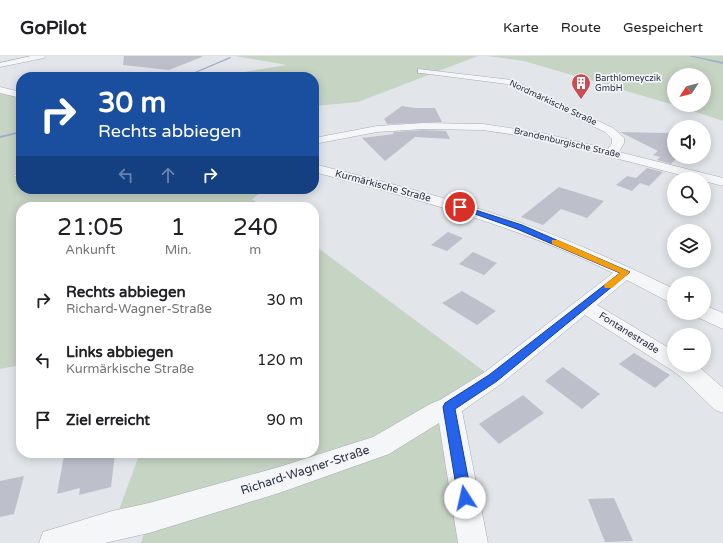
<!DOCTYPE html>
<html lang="de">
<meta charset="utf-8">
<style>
:root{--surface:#fff;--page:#f2f2f2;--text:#202124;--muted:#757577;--line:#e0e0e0}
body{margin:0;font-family:"Varela Round",sans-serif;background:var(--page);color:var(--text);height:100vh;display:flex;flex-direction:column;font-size:15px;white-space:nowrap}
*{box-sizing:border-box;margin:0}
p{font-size:13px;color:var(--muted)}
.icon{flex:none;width:22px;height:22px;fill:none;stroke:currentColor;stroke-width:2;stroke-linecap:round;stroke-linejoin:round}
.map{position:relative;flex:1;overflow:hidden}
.panel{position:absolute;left:16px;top:146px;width:303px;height:256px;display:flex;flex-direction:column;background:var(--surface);border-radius:16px;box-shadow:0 2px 10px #0003}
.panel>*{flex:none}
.top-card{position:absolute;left:16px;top:16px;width:303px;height:122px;border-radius:16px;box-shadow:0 2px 10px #0003;background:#1a4fa0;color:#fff;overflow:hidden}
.needle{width:26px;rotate:234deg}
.controls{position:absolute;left:667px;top:12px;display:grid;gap:8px}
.controls a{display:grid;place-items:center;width:44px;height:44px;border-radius:50%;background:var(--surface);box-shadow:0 2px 10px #0003;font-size:20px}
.pin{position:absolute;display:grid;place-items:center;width:34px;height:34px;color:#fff;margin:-17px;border:2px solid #fff;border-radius:50%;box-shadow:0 1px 4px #0007}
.me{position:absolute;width:44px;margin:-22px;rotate:350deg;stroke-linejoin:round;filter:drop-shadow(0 0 3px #0008)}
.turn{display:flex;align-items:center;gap:14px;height:84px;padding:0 16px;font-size:18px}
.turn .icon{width:52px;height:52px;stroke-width:2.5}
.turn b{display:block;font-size:28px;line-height:34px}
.lanes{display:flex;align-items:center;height:38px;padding:0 16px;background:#0003;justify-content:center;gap:20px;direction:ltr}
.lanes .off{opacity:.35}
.eta{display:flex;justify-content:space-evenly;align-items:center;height:68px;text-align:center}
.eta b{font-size:24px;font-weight:600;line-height:28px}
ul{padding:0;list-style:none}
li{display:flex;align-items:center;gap:12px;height:60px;padding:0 16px}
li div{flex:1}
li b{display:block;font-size:15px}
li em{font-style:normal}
header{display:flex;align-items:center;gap:24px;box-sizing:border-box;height:56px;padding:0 20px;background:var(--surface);border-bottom:1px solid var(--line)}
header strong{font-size:19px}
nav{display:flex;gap:22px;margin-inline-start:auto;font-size:14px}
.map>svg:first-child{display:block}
</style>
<header>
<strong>GoPilot</strong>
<nav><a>Karte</a><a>Route</a><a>Gespeichert</a></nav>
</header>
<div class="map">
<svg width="723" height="487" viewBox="0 0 723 487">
<rect width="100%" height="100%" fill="#e2e5ea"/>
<g fill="#c6d4c4">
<polygon points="235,0 478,0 358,46 314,50 314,21 213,21 287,9"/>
<polygon points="487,0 723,0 723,65 675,49 704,49 704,19 674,19 674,49 524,5"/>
<polygon points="0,34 21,34 21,133 265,133 252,143 262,151 21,151 21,309 0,313"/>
<polygon points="314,189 493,322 449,351 460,487 141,487 149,462 113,470 140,397 314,397"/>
</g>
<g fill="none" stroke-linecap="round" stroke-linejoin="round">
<g fill="#9fafc9" fill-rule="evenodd">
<polygon points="689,0 693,0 723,6 723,8"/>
<polygon points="230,1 231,2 186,21 183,21"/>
<polygon points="21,75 21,77 0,82 0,80"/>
</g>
</g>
<g fill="#bdc0ca">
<polygon points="124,0 202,0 202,1 169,14 123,9"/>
<polygon points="402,50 414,52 435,52 442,66 387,68 384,63"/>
<polygon points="423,74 446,75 450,83 415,81 385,105 362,82 394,78 393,76"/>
<polygon points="674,75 674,101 678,101 671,108 657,104 660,101 653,99 658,95 620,76 667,77"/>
<polygon points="647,112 663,116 649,130 640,127 632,135 616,129 627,120 636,122"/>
<polygon points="559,131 604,145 587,162 561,153 543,169 521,161"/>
<polygon points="448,176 463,182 447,195 431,189"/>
<polygon points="473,196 497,207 484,219 459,208"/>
<polygon points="462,235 496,255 477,269 442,247"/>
<polygon points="634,297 670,319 655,332 619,308"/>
<polygon points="563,311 600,338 582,353 545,325"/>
<polygon points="523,339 544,357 499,388 479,368"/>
<polygon points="76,397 91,397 90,402 115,397 111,431 79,439 80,432 57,438 64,400"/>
<polygon points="24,420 14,458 0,461 0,425"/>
<polygon points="614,442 633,485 605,486 588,443"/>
</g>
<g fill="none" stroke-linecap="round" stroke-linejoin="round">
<g stroke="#a7abb4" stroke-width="1">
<polygon id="service" points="21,118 21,122 14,120 15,119"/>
</g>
<g stroke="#a7abb4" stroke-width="1">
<g id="minor">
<polygon points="31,0 45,0 44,2 0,11 0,7"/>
<polygon points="418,13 512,24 613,72 624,82 624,87 619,96 723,122 723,130 704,125 704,123 696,123 542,83 483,74 423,73 377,76 314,88 314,82 377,70 423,67 483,68 542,77 608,93 612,87 612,83 605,76 507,28 421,17 418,17"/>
<polygon points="0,31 21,36 21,42 0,37"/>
<path d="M314,108C376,124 438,139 498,159C559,179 617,205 674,233V247L667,245L627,224L597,249L674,295V309H697L723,332V357L715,354L681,321L670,313L585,259L501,328L462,355L488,487H458L439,367L389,398L279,437L149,477L105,487H39L43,476L112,455L149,447L279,411L373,381L430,348L440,344L485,316L613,217C518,170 416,143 314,116Z"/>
<polygon points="704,249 723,257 723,273 697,261 695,257 704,257"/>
</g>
</g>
<use href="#service" fill="#f5f6f8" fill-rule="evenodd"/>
<use href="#minor" fill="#f5f6f8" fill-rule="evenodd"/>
</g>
<polygon fill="#2563eb" stroke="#184099" points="460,149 522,169 630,216 497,325 455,353 472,442 470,446 465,448 460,446 458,442 443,351 445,347 489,319 620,217 517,173 458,152 457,151"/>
<polygon fill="#f59e0b" points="552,184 558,184 630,216 612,232 605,232 604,230 605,228 620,217 552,188"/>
<defs>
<g id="building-pin" transform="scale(1)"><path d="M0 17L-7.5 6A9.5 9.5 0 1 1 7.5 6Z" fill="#c94d55" stroke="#f2f4f7"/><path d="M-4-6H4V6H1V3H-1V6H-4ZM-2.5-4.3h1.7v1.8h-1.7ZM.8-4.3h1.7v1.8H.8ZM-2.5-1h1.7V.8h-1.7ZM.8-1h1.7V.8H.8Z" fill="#fff"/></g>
</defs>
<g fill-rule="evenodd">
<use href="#building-pin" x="581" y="27"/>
</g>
<g text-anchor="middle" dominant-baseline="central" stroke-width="3.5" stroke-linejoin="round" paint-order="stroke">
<g font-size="9" fill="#2b3142" stroke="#f2f4f7" text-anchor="start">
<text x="595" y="22">Barthlomeyczik<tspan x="595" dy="10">GmbH</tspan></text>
</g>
<g font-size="9" fill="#2b3142" stroke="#f2f4f7">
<text transform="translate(553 47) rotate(25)">Nordmärkische Straße</text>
<text transform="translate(567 87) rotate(13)">Brandenburgische Straße</text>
</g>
<g font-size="10" fill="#2b3142" stroke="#f2f4f7">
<text transform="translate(383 130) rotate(15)">Kurmärkische Straße</text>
<text transform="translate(629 277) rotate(32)">Fontanestraße</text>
</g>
<g font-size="12" fill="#2b3142" stroke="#f2f4f7">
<text transform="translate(305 414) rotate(-18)">Richard-Wagner-Straße</text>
</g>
</g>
</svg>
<div class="controls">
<a><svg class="needle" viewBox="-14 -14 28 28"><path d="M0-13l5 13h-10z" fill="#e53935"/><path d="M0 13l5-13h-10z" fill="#757577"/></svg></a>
<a><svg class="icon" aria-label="sound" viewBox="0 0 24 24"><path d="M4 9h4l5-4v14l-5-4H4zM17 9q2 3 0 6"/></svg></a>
<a><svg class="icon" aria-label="search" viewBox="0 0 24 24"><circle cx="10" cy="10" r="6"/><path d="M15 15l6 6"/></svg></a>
<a><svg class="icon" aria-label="layers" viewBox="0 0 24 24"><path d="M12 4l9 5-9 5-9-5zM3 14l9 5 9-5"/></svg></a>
<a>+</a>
<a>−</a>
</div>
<div class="pin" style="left:460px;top:151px;background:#d93025"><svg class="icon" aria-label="arrive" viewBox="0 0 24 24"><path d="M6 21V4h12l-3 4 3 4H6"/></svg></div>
<svg class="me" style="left:465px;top:442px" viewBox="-20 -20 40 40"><circle r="19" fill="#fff"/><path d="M0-13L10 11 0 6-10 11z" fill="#2563eb"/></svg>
<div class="top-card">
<div class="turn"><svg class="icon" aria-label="right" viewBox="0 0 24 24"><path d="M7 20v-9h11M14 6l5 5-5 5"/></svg><div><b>30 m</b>Rechts abbiegen</div></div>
<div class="lanes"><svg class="icon off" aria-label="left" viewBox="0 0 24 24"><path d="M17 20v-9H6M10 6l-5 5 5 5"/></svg><svg class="icon off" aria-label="ahead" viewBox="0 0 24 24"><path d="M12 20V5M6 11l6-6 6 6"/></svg><svg class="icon" aria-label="right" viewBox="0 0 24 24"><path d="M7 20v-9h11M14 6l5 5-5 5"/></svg></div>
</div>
<section class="panel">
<div class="eta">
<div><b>21:05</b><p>Ankunft</p></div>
<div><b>1</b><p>Min.</p></div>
<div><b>240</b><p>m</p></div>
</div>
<ul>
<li><svg class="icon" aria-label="right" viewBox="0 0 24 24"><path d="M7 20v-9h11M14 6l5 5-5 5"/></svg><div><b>Rechts abbiegen</b><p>Richard-Wagner-Straße</p></div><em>30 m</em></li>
<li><svg class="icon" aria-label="left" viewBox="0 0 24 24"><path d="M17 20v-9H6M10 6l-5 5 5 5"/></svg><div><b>Links abbiegen</b><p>Kurmärkische Straße</p></div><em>120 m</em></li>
<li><svg class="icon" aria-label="arrive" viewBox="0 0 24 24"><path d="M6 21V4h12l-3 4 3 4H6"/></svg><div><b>Ziel erreicht</b></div><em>90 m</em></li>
</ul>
</section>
</div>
